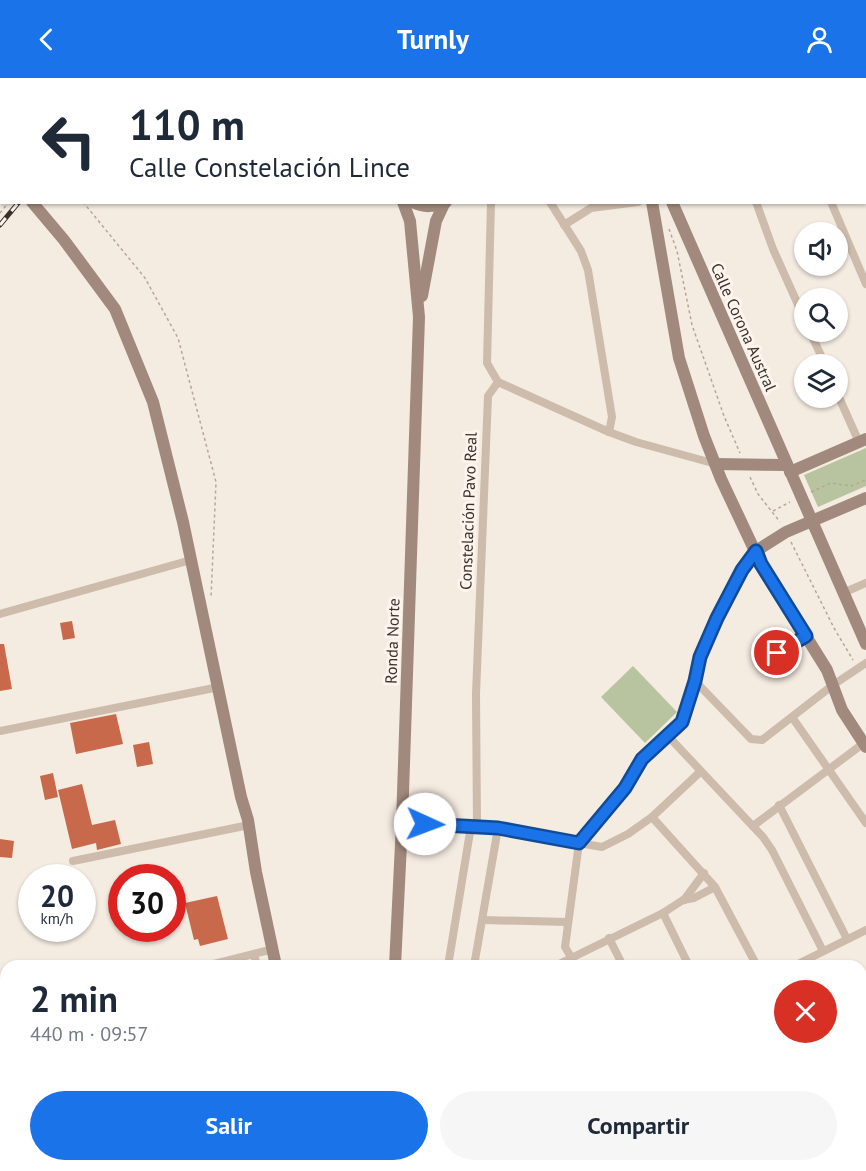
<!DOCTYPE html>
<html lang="es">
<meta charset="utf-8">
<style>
:root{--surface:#fff;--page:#f6f6f7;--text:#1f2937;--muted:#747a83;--accent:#1a73e8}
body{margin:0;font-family:"PT Sans",sans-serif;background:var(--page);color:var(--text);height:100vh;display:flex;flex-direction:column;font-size:22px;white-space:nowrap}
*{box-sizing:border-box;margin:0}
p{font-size:20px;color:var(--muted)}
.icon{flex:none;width:33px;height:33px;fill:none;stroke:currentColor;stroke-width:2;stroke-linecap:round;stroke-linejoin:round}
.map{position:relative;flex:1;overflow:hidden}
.sheet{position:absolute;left:0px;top:882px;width:867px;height:212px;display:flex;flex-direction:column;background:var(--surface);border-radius:18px 18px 0 0;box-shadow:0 2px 4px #0004}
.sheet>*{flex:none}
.guide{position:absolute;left:0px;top:0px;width:867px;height:126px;box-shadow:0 2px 4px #0004;background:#fff;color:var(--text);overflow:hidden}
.tools{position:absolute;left:794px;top:144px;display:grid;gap:12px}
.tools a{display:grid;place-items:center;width:54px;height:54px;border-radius:50%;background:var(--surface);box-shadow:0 2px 4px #0004;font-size:30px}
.speed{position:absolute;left:18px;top:786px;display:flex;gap:12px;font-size:30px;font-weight:700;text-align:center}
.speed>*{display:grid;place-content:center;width:78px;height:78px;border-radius:50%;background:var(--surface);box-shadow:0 2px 4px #0004;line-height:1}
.speed small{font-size:15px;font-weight:400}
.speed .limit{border:9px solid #d22;background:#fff;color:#111}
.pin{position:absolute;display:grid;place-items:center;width:51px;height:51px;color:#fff;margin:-26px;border:3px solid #fff;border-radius:50%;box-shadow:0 2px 6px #0007}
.me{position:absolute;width:66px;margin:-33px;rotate:92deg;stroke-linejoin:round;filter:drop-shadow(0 0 4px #0008)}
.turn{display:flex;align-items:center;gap:21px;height:126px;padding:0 30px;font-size:27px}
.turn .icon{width:78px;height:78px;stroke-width:2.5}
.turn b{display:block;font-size:42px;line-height:51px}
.round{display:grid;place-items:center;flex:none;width:63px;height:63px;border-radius:32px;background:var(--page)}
.summary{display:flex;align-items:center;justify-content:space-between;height:102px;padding:0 30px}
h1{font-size:36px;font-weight:600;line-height:45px}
.cta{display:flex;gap:12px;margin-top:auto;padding:12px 30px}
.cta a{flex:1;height:69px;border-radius:36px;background:var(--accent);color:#fff;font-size:24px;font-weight:600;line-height:69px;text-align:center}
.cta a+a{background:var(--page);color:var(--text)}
header{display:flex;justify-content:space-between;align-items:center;height:78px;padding:0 30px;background:var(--accent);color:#fff;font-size:27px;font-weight:600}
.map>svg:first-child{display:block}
</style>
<header><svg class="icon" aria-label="back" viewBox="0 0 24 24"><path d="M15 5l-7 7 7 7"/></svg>Turnly<svg class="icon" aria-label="person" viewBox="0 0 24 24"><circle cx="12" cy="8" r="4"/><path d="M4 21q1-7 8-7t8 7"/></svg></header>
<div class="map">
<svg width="866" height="1093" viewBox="0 0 866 1093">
<rect width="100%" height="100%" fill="#f4ebe1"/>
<g fill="#b8c4a0">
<polygon points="866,370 866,408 818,429 804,397"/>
<polygon points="633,588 677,634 645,665 601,619"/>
</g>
<g fill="#c8694b">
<polygon points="72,543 75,560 63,562 60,545"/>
<polygon points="0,566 4,566 12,611 0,613"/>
<polygon points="116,636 123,666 76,676 70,645"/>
<polygon points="149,664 153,686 137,689 133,667"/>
<polygon points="53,695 58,719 45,722 40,698"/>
<polygon points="82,706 92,747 115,742 121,766 97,772 96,765 72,771 58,712"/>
<polygon points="0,761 14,763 12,780 0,779"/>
<polygon points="217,818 228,861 200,868 198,861 194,862 185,825"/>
</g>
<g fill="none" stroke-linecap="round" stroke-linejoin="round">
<g stroke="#b9a596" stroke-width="1.5" stroke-dasharray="3 3" stroke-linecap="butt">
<polyline points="110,2 111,0"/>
<polyline points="83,124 145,200 178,260 216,404 211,520"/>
<polyline points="0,135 9,124"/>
<polyline points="669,151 677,173 692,247 724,338 740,375"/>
<polyline points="750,399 758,416 780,444"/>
<polyline points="811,414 831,405 851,408 866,402"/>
<polyline points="773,433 790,424"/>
<polyline points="791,464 834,550 853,582"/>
</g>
<g stroke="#cdbbac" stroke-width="8">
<polyline points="91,2 92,0"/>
<polyline points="0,43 2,44"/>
<polyline points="550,124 581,173 588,192 612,339 609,354"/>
<polyline points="756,124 773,171 804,240"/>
<polyline points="831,124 866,206"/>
<polyline points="564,147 591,130 638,124"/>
<polyline points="810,254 825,286"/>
<polyline points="498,304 609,354 636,364 716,386"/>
<polyline points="837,315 859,364"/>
<polyline points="843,515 866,505"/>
<polyline points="0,536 191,482"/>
<polyline points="763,584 806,558"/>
<polyline points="695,603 751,661 762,662 833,607 866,585"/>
<polyline points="792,639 866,745"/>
<polyline points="0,653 219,609"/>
<polyline points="668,658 763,759 772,772 823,873"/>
<polyline points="779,727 847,861"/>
<polyline points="652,739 715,809 757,888"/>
<polyline points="402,745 498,750 579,765 565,869 571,879"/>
<polyline points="477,748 476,616 488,318 498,304 487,285 491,124"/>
<polyline points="753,748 864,665"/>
<polyline points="579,765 625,710 642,681 682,644 695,603 700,579 716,540 742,492 756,473"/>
<polyline points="579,765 602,769 628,756 652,739 700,694"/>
<polyline points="73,783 249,747"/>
<polyline points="684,822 704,795"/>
<polyline points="663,835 689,888"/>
<polyline points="483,842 568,844"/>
<polyline points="609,860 623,888"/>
<polyline points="254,876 257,888"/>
<polyline points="206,888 273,871"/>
<polyline points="448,888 471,748"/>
<polyline points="474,888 498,750"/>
<polyline points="555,888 663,835 683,822 694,820 715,809"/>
<polyline points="794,888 866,852"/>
<polyline points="0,941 6,940"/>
<polyline points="861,988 866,1000"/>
<polyline points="299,1088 300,1093"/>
<polyline points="457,1088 458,1093"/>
<polyline points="42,1093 43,1088"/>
<polyline points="410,1093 411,1088"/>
<polyline points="761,1093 781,1088"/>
<polyline points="840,1093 846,1091 845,1088"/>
</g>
<g stroke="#a18a7d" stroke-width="12">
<polyline points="446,0 446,2"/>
<polyline points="649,0 649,2"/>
<polyline points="433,2 433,0"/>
<polyline points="0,92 2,93"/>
<polyline points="32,124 64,162 115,231 153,324 183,444 241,719 248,742 256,794 276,888"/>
<path d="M412,124C424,130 434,129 446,124"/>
<polyline points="652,124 679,280 704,358 721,401 761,486 827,592 842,632 866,669"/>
<polyline points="672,124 866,566"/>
<polyline points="422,218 436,143 444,126"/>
<polyline points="716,386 787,387"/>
<polyline points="790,394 866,361"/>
<polyline points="756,473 786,454 866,420"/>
<polyline points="395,888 402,745 419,239 410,143 403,124"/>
<polyline points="861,916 866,914"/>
<polyline points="861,928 866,925"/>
<polyline points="388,1088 388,1093"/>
<polyline points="600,1088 600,1093"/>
<polyline points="788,1088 790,1093"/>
<polyline points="319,1093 319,1088"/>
<polyline points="502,1093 513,1088"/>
</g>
<g stroke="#3b302b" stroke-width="5">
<g id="rail">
<polyline points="123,2 124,0"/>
<polyline points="0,147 19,124"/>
</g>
</g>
<use href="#rail" stroke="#fbf5ee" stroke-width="3" stroke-dasharray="9" stroke-linecap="butt"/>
</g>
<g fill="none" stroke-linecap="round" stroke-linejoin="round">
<g stroke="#114b97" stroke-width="15">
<polyline id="route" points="425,746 498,750 579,765 625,710 642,681 682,644 695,603 700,579 717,540 742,492 756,473 761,486 806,558 777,575"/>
</g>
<use href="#route" stroke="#1a73e8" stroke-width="10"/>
</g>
<g text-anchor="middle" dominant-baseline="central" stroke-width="6" stroke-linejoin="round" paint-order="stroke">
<g font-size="16" fill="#3b302b" stroke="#fbf5ee">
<text transform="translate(744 249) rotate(66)">Calle Corona Austral</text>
<text transform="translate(468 433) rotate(-88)">Constelación Pavo Real</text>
<text transform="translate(392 563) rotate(-88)">Ronda Norte</text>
</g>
</g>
</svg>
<div class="tools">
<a><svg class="icon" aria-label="sound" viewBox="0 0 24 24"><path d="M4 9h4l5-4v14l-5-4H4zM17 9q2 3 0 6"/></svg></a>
<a><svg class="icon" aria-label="search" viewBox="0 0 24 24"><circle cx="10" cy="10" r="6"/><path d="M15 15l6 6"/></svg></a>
<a><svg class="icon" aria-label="layers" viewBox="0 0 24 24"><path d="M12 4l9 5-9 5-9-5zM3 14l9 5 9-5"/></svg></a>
</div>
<div class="speed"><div>20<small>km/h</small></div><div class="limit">30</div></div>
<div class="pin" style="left:777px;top:575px;background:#d93025"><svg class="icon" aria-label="arrive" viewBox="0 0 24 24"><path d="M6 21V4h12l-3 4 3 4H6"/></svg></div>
<svg class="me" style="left:425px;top:746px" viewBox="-20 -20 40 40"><circle r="19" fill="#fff"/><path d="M0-13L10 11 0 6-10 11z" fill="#1a73e8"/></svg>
<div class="guide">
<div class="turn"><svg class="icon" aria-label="left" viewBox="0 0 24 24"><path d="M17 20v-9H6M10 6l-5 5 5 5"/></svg><div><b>110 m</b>Calle Constelación Lince</div></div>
</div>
<section class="sheet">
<div class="summary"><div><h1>2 min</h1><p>440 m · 09:57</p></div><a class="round" style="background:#d93025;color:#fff"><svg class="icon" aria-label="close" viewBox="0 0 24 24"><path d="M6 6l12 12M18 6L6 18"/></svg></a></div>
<div class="cta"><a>Salir</a><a>Compartir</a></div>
</section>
</div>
